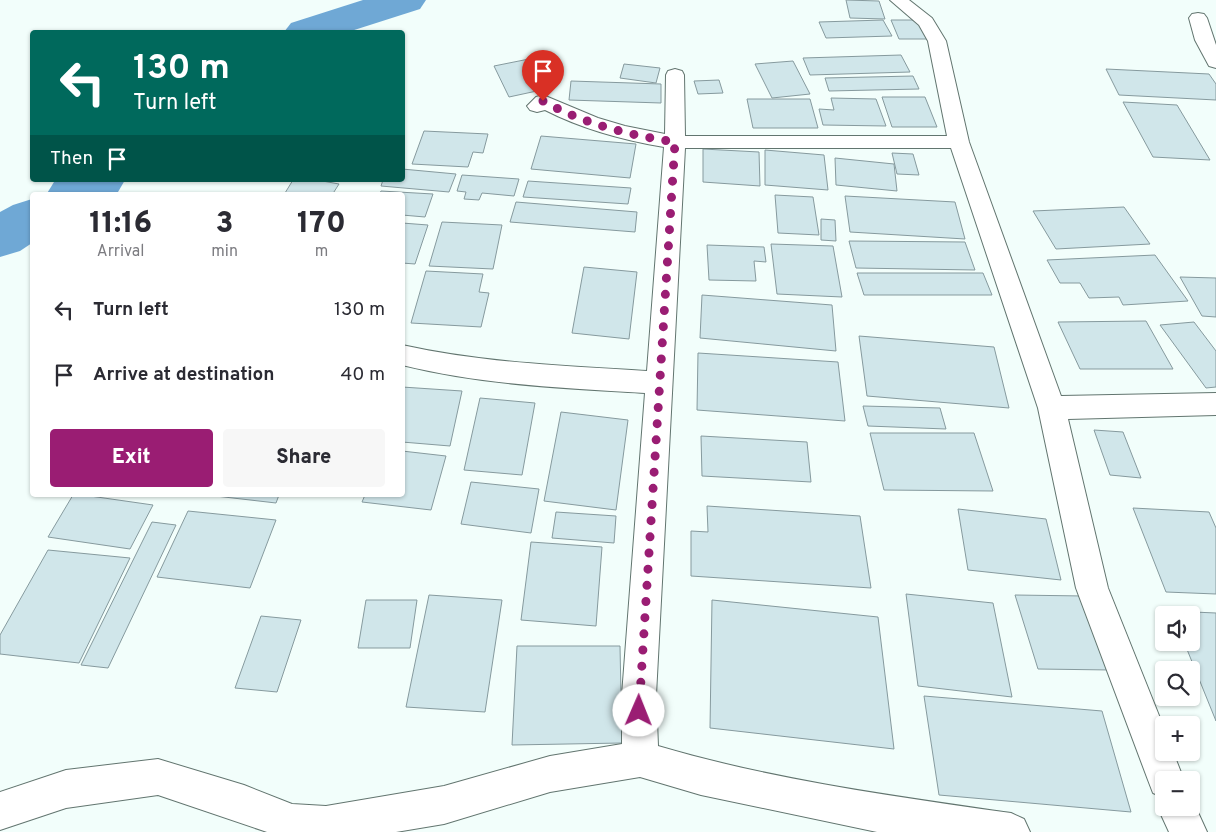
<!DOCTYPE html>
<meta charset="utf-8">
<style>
:root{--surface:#fff;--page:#f7f7f7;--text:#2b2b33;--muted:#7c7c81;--accent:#9a1d73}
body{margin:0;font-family:Overpass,sans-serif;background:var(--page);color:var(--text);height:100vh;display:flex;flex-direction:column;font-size:19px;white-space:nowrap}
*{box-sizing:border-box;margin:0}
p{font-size:16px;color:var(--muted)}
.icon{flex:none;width:28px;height:28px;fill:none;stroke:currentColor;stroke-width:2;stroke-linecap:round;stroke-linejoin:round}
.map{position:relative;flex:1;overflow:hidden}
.side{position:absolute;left:30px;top:192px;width:375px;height:305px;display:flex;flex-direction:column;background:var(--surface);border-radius:5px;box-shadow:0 1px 4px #0004}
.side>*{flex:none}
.hud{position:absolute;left:30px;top:30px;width:375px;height:152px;border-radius:5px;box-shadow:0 1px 4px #0004;background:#00695c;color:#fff;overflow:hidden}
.controls{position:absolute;left:1155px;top:606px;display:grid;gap:10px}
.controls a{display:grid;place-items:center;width:45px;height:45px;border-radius:5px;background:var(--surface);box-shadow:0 1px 4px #0004;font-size:25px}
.pin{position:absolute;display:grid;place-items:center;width:42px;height:42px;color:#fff;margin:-51px -21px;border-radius:50% 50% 50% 0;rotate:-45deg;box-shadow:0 0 5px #0007}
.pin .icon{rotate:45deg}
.me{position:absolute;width:55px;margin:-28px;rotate:1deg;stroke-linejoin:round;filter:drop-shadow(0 0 4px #0008)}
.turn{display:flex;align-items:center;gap:18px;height:105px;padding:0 20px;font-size:22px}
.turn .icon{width:65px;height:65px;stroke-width:2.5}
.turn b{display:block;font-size:35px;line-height:42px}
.then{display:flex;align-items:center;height:48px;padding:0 20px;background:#0003;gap:10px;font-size:19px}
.eta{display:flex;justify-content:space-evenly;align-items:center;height:85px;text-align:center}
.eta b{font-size:30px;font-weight:800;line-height:35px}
.action{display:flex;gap:10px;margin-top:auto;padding:10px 20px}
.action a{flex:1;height:58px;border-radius:5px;background:var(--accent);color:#fff;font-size:20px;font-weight:800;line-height:58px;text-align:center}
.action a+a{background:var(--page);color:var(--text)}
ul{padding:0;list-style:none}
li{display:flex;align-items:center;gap:15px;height:65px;padding:0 20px}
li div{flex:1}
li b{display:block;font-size:19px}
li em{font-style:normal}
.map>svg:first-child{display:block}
</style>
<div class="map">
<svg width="1216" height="832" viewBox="0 0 1216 832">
<rect width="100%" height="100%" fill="#f2fefb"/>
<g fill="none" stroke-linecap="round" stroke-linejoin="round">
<g fill="#6fa8d5" fill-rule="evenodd">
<polygon points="363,0 426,0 420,9 348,32 284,32 291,23"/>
<polygon points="58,180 125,180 118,192 113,195 46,195 54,182"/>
<polygon points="32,199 32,243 20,251 0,257 0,212 13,205"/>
</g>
</g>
<g fill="#d0e6ea" stroke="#869a9e">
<polygon points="846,0 879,1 885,19 850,18"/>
<polygon points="883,20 892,36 826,38 819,22"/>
<polygon points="891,20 921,20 930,39 899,39"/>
<polygon points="901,55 910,72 810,75 803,58"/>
<polygon points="529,59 546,89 509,97 494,66"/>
<polygon points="793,61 810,94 772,98 755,64"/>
<polygon points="624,64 660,68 656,83 620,78"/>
<polygon points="1106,69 1209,74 1216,84 1216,100 1119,95"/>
<polygon points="913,76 919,89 829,91 825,78"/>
<polygon points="719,80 723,93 698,94 694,81"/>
<polygon points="571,81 661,84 661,103 569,100"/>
<polygon points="882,97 925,97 937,127 892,127"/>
<polygon points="831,98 876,99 886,126 823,125 819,109 834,110"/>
<polygon points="747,99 810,99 818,128 753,128"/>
<polygon points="1123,102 1177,105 1210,160 1153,157"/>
<polygon points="424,131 488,134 483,153 473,152 468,167 412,164"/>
<polygon points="541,136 636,144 630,178 531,169"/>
<polygon points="703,149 759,152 760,186 703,182"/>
<polygon points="765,150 824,155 828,190 765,185"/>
<polygon points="892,153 913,154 919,175 897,174"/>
<polygon points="835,158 894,164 897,191 836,185"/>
<polygon points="402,169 456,174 449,192 381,186 383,180 402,180"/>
<polygon points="462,175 519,179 514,196 482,193 479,200 464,199 466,192 457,191"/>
<polygon points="293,180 317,180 339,184 332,195 300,195 285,193"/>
<polygon points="528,181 631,188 628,204 523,197"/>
<polygon points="381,191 433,194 425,217 402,215 402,195 379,195"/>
<polygon points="775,195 813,197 819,235 778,233"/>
<polygon points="845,196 955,202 965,239 850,232"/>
<polygon points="516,202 637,212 635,232 510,222"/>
<polygon points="1124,207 1150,244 1056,249 1033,211"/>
<polygon points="821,219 835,220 836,241 821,240"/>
<polygon points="442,222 502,225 493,269 429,266"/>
<polygon points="402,223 428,225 415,264 402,263"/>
<polygon points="849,241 965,242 975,270 856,268"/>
<polygon points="771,244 833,246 842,297 777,294"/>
<polygon points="707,245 764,247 766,262 754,261 756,281 709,280"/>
<polygon points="1155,255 1188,301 1123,305 1119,297 1089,298 1080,283 1060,283 1047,260"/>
<polygon points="584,267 637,272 629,339 572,333"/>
<polygon points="426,271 483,274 479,292 489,293 481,327 411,323"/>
<polygon points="857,273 983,273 992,295 864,295"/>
<polygon points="1180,277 1216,278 1216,317 1202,316"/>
<polygon points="702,295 832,305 836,351 700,338"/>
<polygon points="1146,321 1173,369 1080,369 1058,322"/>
<polygon points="1194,322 1216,351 1216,387 1206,388 1160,325"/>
<polygon points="859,336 994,347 1009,408 867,396"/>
<polygon points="698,353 838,362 845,421 697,410"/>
<polygon points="402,387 462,391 450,446 402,442"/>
<polygon points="480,398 535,403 522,475 464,470"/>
<polygon points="863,406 940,408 946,429 868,426"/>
<polygon points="561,412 628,420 616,510 544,501"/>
<polygon points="1094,430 1123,432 1141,478 1110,475"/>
<polygon points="870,433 974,433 993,491 884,490"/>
<polygon points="701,436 807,442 811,482 702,476"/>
<polygon points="402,451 446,456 431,510 362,502 365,495 402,495"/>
<polygon points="471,482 539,489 531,533 461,524"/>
<polygon points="73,495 83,495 153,505 130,549 48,537"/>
<polygon points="207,495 279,495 276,503"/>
<polygon points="707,506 860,516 871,588 691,576 691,531 708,532"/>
<polygon points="1133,508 1209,512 1216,528 1216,594 1166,592"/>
<polygon points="958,509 1046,519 1061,580 968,570"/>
<polygon points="188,511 276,520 250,588 157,577"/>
<polygon points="556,512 616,516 614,543 552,538"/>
<polygon points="152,522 176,525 108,668 81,665"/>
<polygon points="531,542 602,547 596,626 521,620"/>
<polygon points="48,550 130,558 79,663 0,654 0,635"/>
<polygon points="906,594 993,603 1012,697 918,686"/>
<polygon points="429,595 502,600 485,712 406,707"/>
<polygon points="1015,595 1084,596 1111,670 1038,669"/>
<polygon points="366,600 417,600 410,648 358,648"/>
<polygon points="712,600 878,617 894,749 710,728"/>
<polygon points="1171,611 1216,613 1216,721 1184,642 1191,642 1191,615 1173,615"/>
<polygon points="261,616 301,620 277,692 235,688"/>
<polygon points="517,646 620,646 622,743 512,745"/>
<polygon points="924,696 1102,711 1131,812 939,795"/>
</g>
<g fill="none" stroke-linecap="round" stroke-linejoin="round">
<g stroke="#62756f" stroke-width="2">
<g id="street">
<path d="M890,0H909L932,18L946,41L969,142L1061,396L1216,393V415L1068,419L1108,588L1164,728V752H1173L1184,780H1164V808H1191V797L1207,832H1169L1158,808L1163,797L1153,793L1148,780L1076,588L1038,408L951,148H685L656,695L658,746C773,780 892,796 1011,813L1024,819L1030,832H877L701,795L640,777L550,792L444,824L396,832H267L158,795L66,808L0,830V792L66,770L158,759L244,785L292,804L326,806L444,786L550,756L622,744V695L645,393C563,388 483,385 402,365V345C483,363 565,366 647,371L664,147C623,140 582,129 545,110L537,112L530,110L527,106L536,97L543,95L598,118L625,126L665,134L666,75L668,71L675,69L682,71L684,75L685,136H947L928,41L919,25Z"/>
<polygon points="1198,13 1204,14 1207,18 1216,45 1216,68 1209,66 1195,40 1189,18 1192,14"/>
</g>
</g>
<use href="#street" fill="#fff" fill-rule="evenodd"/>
</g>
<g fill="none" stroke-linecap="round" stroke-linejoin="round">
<path stroke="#9a1d73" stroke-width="9" stroke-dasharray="0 16.2" d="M543,101C584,124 629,135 675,142L639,711"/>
</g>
</svg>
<div class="controls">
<a><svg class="icon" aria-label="sound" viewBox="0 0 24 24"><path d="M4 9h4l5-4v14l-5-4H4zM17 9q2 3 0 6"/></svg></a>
<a><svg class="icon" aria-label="search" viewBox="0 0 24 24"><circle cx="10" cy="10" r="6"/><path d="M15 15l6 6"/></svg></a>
<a>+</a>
<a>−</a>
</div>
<div class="pin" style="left:543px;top:101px;background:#d93025"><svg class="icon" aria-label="arrive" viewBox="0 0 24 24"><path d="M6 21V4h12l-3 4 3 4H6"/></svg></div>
<svg class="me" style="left:639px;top:711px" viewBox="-20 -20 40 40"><circle r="19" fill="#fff"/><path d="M0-13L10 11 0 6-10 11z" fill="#9a1d73"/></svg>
<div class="hud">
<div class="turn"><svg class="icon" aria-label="left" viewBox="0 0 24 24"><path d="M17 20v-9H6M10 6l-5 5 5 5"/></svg><div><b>130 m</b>Turn left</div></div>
<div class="then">Then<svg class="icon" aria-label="arrive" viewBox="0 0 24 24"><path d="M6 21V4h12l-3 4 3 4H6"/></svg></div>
</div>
<section class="side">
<div class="eta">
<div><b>11:16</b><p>Arrival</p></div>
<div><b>3</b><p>min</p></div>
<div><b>170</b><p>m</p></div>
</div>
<ul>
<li><svg class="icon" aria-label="left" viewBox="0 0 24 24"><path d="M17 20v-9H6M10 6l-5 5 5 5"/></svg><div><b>Turn left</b></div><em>130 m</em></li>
<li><svg class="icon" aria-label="arrive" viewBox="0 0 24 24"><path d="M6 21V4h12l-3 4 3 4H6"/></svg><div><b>Arrive at destination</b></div><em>40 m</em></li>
</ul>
<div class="action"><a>Exit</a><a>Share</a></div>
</section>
</div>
